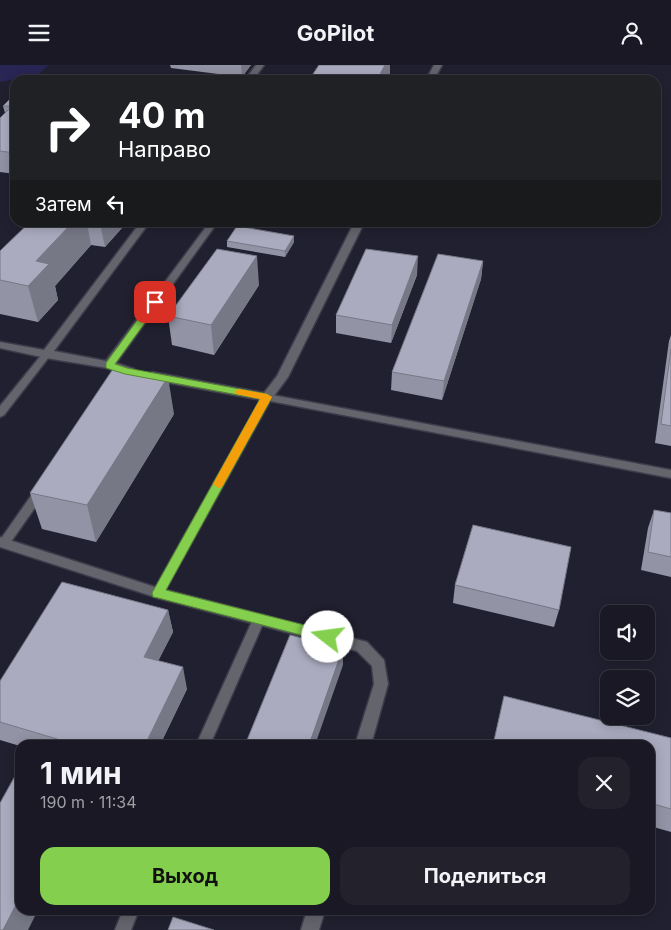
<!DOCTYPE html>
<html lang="ru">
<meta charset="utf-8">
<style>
:root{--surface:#191824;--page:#22212c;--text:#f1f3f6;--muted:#9fa0a6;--line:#373741;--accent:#84cf4d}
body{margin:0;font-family:Inter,sans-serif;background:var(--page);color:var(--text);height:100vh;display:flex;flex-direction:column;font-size:19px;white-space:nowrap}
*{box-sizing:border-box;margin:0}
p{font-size:16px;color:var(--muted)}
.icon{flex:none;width:28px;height:28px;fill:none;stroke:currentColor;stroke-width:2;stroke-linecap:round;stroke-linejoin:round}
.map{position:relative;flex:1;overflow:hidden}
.sheet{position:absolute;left:15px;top:675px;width:640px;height:175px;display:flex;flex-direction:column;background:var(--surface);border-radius:15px;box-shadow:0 2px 12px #0003,0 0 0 1px var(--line)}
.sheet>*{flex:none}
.hud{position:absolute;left:10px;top:10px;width:651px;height:152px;border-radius:15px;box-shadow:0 2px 12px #0003,0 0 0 1px var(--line);background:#202124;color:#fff;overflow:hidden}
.tools{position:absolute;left:600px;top:540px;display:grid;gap:10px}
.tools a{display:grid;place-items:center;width:55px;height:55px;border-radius:10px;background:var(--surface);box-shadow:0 2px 12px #0003,0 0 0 1px var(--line);font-size:25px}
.pin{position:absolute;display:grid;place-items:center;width:42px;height:42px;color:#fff;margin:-21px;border-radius:10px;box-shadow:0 2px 8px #0006}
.me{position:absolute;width:55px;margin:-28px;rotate:285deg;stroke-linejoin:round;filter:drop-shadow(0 0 4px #0008)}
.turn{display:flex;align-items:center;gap:18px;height:105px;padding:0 25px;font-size:22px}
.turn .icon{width:65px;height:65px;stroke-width:2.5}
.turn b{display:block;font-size:35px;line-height:42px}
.then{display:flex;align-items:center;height:48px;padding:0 25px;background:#0003;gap:10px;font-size:19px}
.round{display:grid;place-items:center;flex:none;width:52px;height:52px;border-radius:15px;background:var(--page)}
.headline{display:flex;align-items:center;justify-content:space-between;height:85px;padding:0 25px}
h1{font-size:30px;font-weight:700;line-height:38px}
.action{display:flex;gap:10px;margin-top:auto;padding:10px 25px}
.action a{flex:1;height:58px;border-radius:15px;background:var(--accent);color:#111;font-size:20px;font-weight:700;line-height:58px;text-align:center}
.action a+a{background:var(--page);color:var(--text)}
header{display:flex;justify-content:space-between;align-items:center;height:65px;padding:0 25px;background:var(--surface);font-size:22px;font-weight:700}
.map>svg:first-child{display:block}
</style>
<header><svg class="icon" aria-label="menu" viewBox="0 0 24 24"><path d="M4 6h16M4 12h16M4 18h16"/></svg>GoPilot<svg class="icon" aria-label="person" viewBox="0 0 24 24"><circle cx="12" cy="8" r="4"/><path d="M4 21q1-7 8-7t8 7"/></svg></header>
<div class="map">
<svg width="671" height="865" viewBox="0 0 671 865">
<rect width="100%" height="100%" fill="#212030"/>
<polygon fill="#292554" points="0,0 49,0 36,11 0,17"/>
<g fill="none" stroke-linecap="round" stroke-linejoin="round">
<g stroke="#3d3c4b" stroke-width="3">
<g id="lane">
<polygon points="46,287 49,288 51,290 49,292 4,350 0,352 0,341 43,288"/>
<polygon points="267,329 671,405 671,413 270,336 162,531 158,533 154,531 152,528 154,525 262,332"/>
<polygon points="42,420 46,421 48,424 46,427 8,481 0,481 0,475 38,421"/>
<polygon points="259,549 263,550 265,554 210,680 196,680 253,554 255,550"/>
<polygon points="123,845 139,845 131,865 115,865"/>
</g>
</g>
<g stroke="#3d3c4b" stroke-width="3">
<g id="street">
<polygon points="256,0 264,0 253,15 245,15"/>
<polygon points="434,0 442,0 434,15 426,15"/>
<polygon points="140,158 149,158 54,286 106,296 209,158 217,158 116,298 134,304 136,307 134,310 130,311 107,303 46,293 0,283 0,277 44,285"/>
<polygon points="354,158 364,158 288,312 271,335 267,336 148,314 146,311 152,307 264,328 277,311"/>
<polygon points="0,472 158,523 367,577 384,595 388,619 371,680 355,680 374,619 372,601 357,586 158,533 0,482"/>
<polygon points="307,845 325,845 319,865 301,865"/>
</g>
</g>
<use href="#lane" fill="#64646d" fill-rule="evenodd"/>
<use href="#street" fill="#64646d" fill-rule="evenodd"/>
</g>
<g fill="#9293a4">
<polygon points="170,0 251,0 242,12 171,3"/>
<polygon points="15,29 15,109 0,107 0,53 5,48 3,41"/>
<polygon points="29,158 121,158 122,163 105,182 91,180 55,221 58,235 38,257 0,249 0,186"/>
<polygon points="227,176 294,177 285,192 227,182"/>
<polygon points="483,196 481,214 442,335 391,325 392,307"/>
<polygon points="417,210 391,278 336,268 336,250"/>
<polygon points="259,220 214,290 172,280 168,251"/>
<polygon points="671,270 671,381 655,378 669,276"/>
<polygon points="174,349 96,477 42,464 30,428"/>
<polygon points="654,445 671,448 671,512 641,505 648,463"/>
<polygon points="455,520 559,545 554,562 453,538"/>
<polygon points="168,545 173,567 158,596 187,624 160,680 20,680 20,681 0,675 0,616"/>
<polygon points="671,673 671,767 650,761 650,680"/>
</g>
<g fill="#777886">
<polygon points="241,0 251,0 242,12"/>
<polygon points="385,0 390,0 390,15 377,15"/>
<polygon points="72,158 87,158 91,180 55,221 58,235 38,257 28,221 36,196"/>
<polygon points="100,158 121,158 122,163 105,182"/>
<polygon points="294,171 294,177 285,192 285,186"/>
<polygon points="257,191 259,220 214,290 211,260"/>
<polygon points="418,191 417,210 391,278 392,260"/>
<polygon points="483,196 481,214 442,335 444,316"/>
<polygon points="168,312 174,349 96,477 87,440"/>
<polygon points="168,545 173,567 149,614 144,592"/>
<polygon points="343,583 343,600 315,680 309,680"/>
<polygon points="183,602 187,624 160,680 145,680"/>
<polygon points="20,832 20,845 38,845 28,865 3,865"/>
</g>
<g fill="#aaabbf" stroke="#777886">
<polygon points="319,0 385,0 377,15 309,15"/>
<polygon points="15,29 15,88 0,86 0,53 12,41 3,41"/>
<polygon points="29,158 72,158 36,196 49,199 28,221 0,215 0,186"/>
<polygon points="237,161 294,171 285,186 227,176"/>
<polygon points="217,184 257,191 211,260 168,251"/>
<polygon points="366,184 418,191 392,260 336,250"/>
<polygon points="438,189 483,196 444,316 392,307"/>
<polygon points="671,284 671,361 661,359"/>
<polygon points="115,301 168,312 87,440 30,428"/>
<polygon points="654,445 671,448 671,492 648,487"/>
<polygon points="473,460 571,482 559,545 455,520"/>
<polygon points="62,517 168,545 144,592 183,602 145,680 77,680 0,657 0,616"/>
<polygon points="290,570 343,583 309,680 245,680"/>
<polygon points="504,631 671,673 671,744 650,738 650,680 493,680"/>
<polygon points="15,711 20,713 20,832 3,865 0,865 0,738"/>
<polygon points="173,852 214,865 168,865"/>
</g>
<polygon fill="#84cf4d" stroke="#568732" points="155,234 160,237 115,299 127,303 267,329 272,332 166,525 328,566 333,568 334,572 333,575 328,577 158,533 153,532 152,528 260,334 125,309 106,303 106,298 152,235"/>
<polygon fill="#f59e0b" points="239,324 267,329 272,332 222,422 218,423 213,419 260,334 236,329 234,327"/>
</svg>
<div class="tools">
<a><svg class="icon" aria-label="sound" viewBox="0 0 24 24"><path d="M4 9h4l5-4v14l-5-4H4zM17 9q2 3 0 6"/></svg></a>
<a><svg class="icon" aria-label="layers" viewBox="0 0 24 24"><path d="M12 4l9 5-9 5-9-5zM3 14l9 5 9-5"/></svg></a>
</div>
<div class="pin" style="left:155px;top:237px;background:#d93025"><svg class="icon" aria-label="arrive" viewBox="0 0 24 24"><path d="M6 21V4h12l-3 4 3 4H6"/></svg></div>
<svg class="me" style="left:328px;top:572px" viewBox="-20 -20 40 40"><circle r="19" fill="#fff"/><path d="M0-13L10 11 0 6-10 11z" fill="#84cf4d"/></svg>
<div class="hud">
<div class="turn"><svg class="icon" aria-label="right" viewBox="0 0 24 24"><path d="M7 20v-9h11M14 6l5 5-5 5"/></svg><div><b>40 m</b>Направо</div></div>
<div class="then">Затем<svg class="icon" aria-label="left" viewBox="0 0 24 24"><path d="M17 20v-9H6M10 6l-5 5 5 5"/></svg></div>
</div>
<section class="sheet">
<div class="headline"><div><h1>1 мин</h1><p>190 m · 11:34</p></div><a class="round"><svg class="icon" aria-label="close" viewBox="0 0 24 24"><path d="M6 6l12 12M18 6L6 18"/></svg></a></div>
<div class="action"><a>Выход</a><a>Поделиться</a></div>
</section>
</div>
